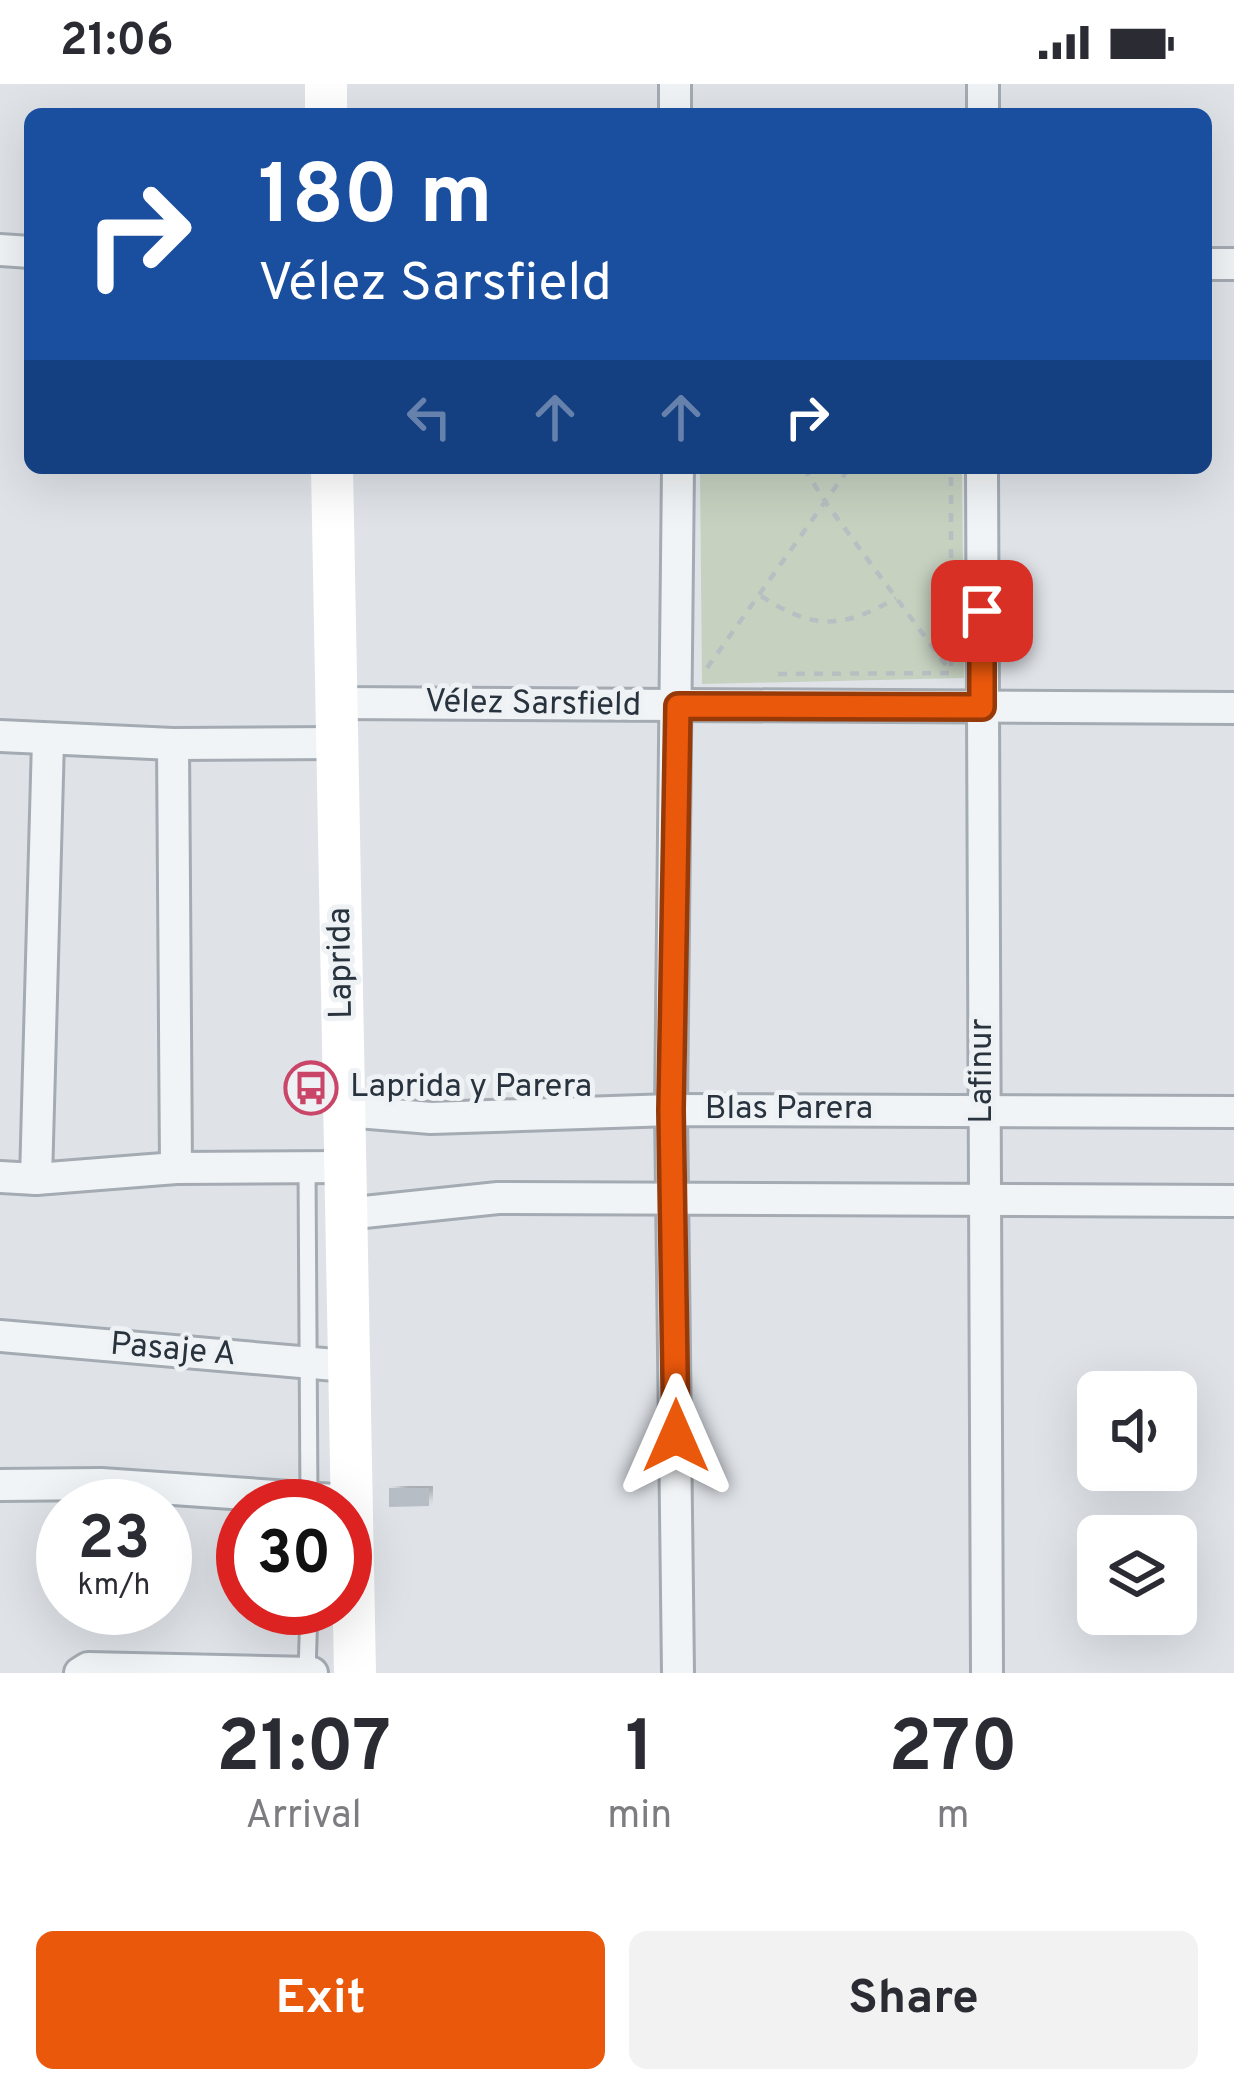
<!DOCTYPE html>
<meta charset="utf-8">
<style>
:root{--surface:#fff;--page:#f2f2f3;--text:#2b2b33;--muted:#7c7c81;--accent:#ea580c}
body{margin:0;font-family:Overpass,sans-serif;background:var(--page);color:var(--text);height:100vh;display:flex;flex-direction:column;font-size:45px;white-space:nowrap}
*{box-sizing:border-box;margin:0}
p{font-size:39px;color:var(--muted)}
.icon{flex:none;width:66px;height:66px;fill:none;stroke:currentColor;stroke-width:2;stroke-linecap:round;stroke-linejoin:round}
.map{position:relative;height:1589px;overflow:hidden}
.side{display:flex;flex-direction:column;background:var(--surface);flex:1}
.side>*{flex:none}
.banner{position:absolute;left:24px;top:24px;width:1188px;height:366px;border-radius:18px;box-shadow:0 12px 48px #0002;background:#1a4fa0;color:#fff;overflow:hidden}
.buttons{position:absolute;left:1077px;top:1287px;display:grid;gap:24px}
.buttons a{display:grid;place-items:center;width:120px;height:120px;border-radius:18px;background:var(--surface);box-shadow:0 12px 48px #0002;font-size:60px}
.speed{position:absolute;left:36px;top:1395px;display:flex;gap:24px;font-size:60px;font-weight:700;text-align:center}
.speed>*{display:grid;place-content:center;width:156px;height:156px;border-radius:50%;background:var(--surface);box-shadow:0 12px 48px #0002;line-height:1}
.speed small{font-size:30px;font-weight:400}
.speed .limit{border:18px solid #d22;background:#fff;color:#111}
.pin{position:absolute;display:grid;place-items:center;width:102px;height:102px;color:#fff;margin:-51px;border-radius:24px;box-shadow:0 6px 18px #0006}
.me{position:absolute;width:132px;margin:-66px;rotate:0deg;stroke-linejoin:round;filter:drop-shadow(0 0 9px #0008)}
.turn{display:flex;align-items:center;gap:42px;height:252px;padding:0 36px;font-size:54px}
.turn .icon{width:156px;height:156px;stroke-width:2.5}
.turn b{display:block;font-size:84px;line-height:102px}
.lanes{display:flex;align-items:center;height:114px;padding:0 36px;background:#0003;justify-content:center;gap:60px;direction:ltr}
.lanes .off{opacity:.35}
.eta{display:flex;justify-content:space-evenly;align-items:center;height:204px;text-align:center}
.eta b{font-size:72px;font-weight:700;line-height:84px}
.cta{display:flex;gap:24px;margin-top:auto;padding:24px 36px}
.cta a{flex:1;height:138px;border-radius:18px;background:var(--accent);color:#fff;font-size:48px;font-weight:700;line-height:138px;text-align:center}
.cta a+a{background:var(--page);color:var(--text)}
.status{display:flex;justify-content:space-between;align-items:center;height:84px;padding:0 60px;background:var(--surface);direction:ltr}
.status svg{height:33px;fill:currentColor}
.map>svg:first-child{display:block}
</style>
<div class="status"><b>21:06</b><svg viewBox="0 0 49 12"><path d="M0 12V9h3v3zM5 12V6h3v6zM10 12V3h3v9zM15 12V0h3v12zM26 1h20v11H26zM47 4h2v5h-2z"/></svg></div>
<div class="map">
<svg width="1234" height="1589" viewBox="0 0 1234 1589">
<defs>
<filter id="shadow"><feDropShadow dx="11" dy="-11" stdDeviation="6" flood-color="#0004"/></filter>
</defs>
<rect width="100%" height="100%" fill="#dfe3e8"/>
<polygon fill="#c6d1c0" points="700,384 962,384 964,594 702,600"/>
<polygon fill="#b6bdc4" filter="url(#shadow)" points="389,1404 429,1404 429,1422 389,1423"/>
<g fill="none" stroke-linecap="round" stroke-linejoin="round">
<g stroke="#a4abb2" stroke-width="21">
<g id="lane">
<polyline points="307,1085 309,1418"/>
<polyline points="307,1589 309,1524"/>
</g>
</g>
<g stroke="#a4abb2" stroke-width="36">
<g id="street">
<polyline points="675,0 675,30"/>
<polyline points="983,30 983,0"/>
<polyline points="0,166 30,168"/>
<polyline points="1206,180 1234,180"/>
<polyline points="678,384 671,1026 678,1589"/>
<polyline points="982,384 987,1589"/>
<polyline points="336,619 1234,624"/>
<polyline points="0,652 173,660 337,659"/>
<polyline points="173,660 176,1084"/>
<polyline points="345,1027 431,1034 671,1026 1234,1028"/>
<polyline points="0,1093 36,1095 176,1084 344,1083"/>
<polyline points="36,1095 48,656"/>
<polyline points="345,1130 498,1114 1234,1117"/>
<polyline points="0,1252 347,1282"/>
<polyline points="0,1401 101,1400 349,1417"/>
<polyline points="80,1589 88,1584 312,1589"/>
</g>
</g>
<g stroke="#b9bec2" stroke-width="4.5" stroke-dasharray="9 9" stroke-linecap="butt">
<polyline points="804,384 826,419 951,588"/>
<path d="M761,512C813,546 843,545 896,514"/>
<polyline points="707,584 849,384"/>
<polyline points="778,590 951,589 951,384"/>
</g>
<use href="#lane" stroke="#f1f4f6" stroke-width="15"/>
<use href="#street" stroke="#f1f4f6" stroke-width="30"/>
<g stroke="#fff" stroke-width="42">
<polyline points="326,0 326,30"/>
<polyline points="332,384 355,1589"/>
</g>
</g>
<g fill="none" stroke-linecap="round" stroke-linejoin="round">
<g stroke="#983908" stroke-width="30">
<polyline id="route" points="676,1352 671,1026 678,622 982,623 982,527"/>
</g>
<use href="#route" stroke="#ea580c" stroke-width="21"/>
</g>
<defs>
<g id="bus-ring" transform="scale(2.7)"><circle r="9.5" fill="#eef2f5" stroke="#ca4669" stroke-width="1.5"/><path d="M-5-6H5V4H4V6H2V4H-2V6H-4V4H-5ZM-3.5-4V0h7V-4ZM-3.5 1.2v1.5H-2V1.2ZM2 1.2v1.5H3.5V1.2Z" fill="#ca4669"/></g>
</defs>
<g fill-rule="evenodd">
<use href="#bus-ring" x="311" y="1004"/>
</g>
<g text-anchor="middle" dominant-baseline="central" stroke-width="10" stroke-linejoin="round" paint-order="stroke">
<g font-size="33" fill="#28333e" stroke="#eef2f5">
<text transform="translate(533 621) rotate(1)">Vélez Sarsfield</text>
<text transform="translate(342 879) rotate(-91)">Laprida</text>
<text transform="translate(983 987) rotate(-90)">Lafinur</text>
<text x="789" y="1026">Blas Parera</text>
<text transform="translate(173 1267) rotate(5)">Pasaje A</text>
</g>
<g font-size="33" fill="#28333e" stroke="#eef2f5" text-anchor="start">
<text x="350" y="1004">Laprida y Parera</text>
</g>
</g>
</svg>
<div class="buttons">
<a><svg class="icon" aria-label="sound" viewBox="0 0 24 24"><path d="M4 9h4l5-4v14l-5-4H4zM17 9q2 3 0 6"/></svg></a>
<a><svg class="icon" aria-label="layers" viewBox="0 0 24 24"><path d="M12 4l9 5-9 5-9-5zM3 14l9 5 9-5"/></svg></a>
</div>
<div class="speed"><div>23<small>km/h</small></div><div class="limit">30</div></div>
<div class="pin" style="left:982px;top:527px;background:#d93025"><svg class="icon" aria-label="arrive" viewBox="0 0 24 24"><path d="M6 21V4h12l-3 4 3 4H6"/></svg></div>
<svg class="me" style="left:676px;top:1352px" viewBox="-20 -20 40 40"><path d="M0-17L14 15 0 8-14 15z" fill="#ea580c" stroke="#fff" stroke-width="4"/></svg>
<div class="banner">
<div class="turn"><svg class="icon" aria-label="right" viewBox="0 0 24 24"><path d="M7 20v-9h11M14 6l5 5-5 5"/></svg><div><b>180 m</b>Vélez Sarsfield</div></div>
<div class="lanes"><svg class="icon off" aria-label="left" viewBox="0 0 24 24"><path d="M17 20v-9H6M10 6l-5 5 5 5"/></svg><svg class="icon off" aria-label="ahead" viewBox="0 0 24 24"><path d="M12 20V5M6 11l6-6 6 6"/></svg><svg class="icon off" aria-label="ahead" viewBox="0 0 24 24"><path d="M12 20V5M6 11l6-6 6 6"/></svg><svg class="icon" aria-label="right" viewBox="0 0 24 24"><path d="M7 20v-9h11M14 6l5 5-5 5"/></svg></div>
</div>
</div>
<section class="side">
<div class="eta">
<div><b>21:07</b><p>Arrival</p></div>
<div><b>1</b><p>min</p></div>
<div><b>270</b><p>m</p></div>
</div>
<div class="cta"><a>Exit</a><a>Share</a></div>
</section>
